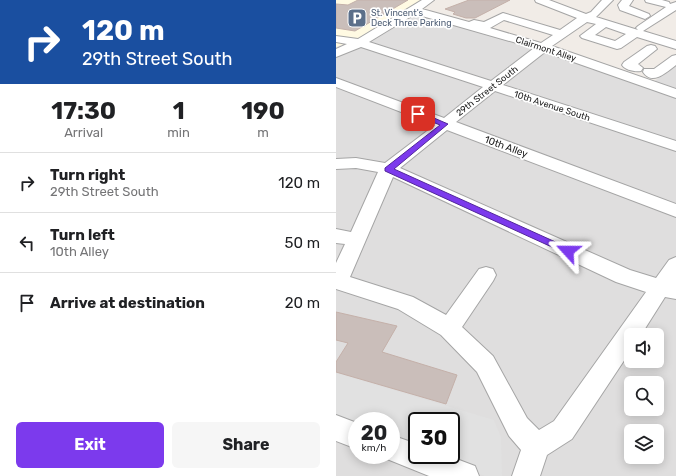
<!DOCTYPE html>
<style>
:root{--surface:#fff;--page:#f6f6f6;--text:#202124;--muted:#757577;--line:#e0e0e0;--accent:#7c3aed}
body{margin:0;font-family:Rubik,sans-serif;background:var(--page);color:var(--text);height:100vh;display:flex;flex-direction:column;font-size:15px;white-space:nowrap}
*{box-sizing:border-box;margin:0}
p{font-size:13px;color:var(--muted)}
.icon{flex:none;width:22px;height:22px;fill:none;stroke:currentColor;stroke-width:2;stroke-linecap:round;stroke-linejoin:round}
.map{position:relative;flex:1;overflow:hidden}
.details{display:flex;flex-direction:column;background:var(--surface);width:336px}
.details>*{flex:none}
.hud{background:#1a4fa0;color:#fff;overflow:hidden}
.tools{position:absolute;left:288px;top:328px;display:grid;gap:8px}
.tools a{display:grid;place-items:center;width:40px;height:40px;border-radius:6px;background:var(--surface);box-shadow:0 2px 10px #0003;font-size:20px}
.speed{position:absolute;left:12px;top:412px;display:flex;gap:8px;font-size:20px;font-weight:700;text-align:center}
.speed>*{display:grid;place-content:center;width:52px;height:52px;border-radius:50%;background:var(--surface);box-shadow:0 2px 10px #0003;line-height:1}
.speed small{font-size:10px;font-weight:400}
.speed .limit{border:2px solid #111;border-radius:6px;background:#fff;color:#111}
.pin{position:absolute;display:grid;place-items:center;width:34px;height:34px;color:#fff;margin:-17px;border-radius:8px;box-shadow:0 2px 6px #0006}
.me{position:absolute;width:44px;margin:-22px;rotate:294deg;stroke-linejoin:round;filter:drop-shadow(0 0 3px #0008)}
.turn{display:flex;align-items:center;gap:14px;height:84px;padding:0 16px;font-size:18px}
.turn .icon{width:52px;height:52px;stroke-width:2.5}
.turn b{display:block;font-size:28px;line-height:34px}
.eta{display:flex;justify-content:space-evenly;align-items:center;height:68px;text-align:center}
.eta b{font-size:24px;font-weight:700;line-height:28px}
.primary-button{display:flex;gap:8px;margin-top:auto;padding:8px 16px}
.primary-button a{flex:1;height:46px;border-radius:6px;background:var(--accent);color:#fff;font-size:16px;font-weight:700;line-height:46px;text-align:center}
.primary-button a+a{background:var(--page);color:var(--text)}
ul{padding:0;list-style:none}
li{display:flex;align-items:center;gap:12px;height:60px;padding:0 16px;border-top:1px solid var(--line)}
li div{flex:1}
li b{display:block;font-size:15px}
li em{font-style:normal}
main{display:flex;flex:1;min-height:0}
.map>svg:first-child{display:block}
</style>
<main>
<section class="details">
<div class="hud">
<div class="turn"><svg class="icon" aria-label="right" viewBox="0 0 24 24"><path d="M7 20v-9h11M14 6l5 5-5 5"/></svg><div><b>120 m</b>29th Street South</div></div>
</div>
<div class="eta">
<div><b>17:30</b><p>Arrival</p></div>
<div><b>1</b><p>min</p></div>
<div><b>190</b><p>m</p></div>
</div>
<ul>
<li><svg class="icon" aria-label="right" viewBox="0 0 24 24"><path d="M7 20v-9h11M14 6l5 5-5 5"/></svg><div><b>Turn right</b><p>29th Street South</p></div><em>120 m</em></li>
<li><svg class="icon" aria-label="left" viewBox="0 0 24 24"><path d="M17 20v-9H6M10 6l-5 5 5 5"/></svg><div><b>Turn left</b><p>10th Alley</p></div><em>50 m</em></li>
<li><svg class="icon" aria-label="arrive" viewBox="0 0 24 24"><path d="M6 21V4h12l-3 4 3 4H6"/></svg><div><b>Arrive at destination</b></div><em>20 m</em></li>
</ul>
<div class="primary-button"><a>Exit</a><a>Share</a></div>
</section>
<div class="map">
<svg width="340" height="476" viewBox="0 0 340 476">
<rect width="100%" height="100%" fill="#f1ece7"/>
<path fill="#dfdede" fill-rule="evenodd" d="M85,10L316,83L340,64V476H0V47L34,40ZM295,335H321V361H295ZM295,383H321V409H295ZM21,421H55V455H21ZM81,421H115V455H81ZM295,431H321V457H295Z"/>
<polygon fill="#fffae3" points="0,0 85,0 24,37 0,47"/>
<polygon fill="#e1e1e1" points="0,373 158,420 165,437 166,476 149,476 87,455 115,455 115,421 81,421 81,453 55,444 55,421 21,421 21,432 0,425"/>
<g fill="#cabeba" stroke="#c4b0a9">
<polygon points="22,0 72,0 19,31 0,28 0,4 12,5"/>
<polygon points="133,0 174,0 139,18 130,18 117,14 119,12 109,9"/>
<polygon points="0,312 61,326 46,352 121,375 110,404 0,372 0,362 12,343 0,340"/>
</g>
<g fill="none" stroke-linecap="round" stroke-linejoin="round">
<g stroke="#a5a5a5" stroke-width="2">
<g id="minor">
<path d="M86,0H98L86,9L133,22L138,20L148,22L167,13L224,30L241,18L200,2L199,0H213L250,14L255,12L266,0H277L260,17L302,30L300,28L302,26L330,7L310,2L309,0H326L333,2L334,4L340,2V10L307,31L340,41V49L301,37L285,48L281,49L246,38L244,36L260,24L251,22L216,46L340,89V98L209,52L167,85L340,141V151L159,91L120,122L340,204V217L111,130L64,168L294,270L320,278L333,260L340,257V299L329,297L305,335H295V350L236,439L211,455L204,476H176L185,450L173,436L141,372L105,335L62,309L0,289V263L9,244L0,243V229L15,232L42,172L20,168L0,169V159L20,158L49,163L99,125L0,87V78L108,118L147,87L25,47L0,57V49L11,44L0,42V36L22,39ZM79,14L198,48L155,81L33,42ZM168,20L217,35L205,43L154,28ZM270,27L290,34L279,41L259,35ZM57,177L280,282L310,292L218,421L203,430L191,418L157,356L126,327L157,281L160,275L157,269L150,267L143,269L110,315L77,297L14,277Z"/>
<polygon points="286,0 297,0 293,6 313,14 314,16 309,19 284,10 282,5"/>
<path d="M315,45L319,46L321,49L302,64L307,68L305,71C299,72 289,70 286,65L288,62L311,46Z"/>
<path d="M340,55V65C331,72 316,86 307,72L308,69H318L336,56Z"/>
<polygon points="0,415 21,423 21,449 0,441"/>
<polygon points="55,435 81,444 81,455 110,455 139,466 143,476 93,476 46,457 45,455 55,455"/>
</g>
</g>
<use href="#minor" fill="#fff" fill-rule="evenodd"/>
</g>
<polygon fill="#7c3aed" stroke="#51269a" points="79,112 84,112 112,124 58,169 235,249 237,251 235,253 229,253 49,171 49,168 104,125 79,115"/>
<defs>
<g id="parking-square" transform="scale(1)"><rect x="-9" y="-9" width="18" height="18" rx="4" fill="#5c6f8a" stroke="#fff"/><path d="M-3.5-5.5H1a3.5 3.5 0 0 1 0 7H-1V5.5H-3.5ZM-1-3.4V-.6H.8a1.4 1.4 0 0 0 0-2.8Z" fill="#fff"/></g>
</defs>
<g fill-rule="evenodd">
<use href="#parking-square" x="21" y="18"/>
</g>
<g text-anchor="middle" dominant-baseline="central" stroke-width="3.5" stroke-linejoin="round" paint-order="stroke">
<g font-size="9" fill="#4e5e75" stroke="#fff" text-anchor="start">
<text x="35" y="13">St. Vincent's<tspan x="35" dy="10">Deck Three Parking</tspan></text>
</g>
<g font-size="9" fill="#212121" stroke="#fff">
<text transform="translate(210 49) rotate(18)">Clairmont Alley</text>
<text transform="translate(151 91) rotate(-38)">29th Street South</text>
<text transform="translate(216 106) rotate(18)">10th Avenue South</text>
</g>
<g font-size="10" fill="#212121" stroke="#fff">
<text transform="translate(170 147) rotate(20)">10th Alley</text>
</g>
</g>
</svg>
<div class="tools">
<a><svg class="icon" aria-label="sound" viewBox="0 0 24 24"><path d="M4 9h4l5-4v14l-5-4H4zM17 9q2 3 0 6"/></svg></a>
<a><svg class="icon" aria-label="search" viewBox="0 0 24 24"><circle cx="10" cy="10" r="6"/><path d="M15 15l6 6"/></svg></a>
<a><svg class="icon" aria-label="layers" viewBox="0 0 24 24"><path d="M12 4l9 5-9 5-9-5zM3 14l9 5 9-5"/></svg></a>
</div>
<div class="speed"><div>20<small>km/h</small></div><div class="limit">30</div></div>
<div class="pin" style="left:82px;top:114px;background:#d93025"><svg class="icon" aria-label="arrive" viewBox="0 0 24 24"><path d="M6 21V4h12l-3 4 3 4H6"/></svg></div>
<svg class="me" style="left:232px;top:251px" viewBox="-20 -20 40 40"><path d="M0-17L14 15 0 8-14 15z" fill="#7c3aed" stroke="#fff" stroke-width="4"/></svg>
</div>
</main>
